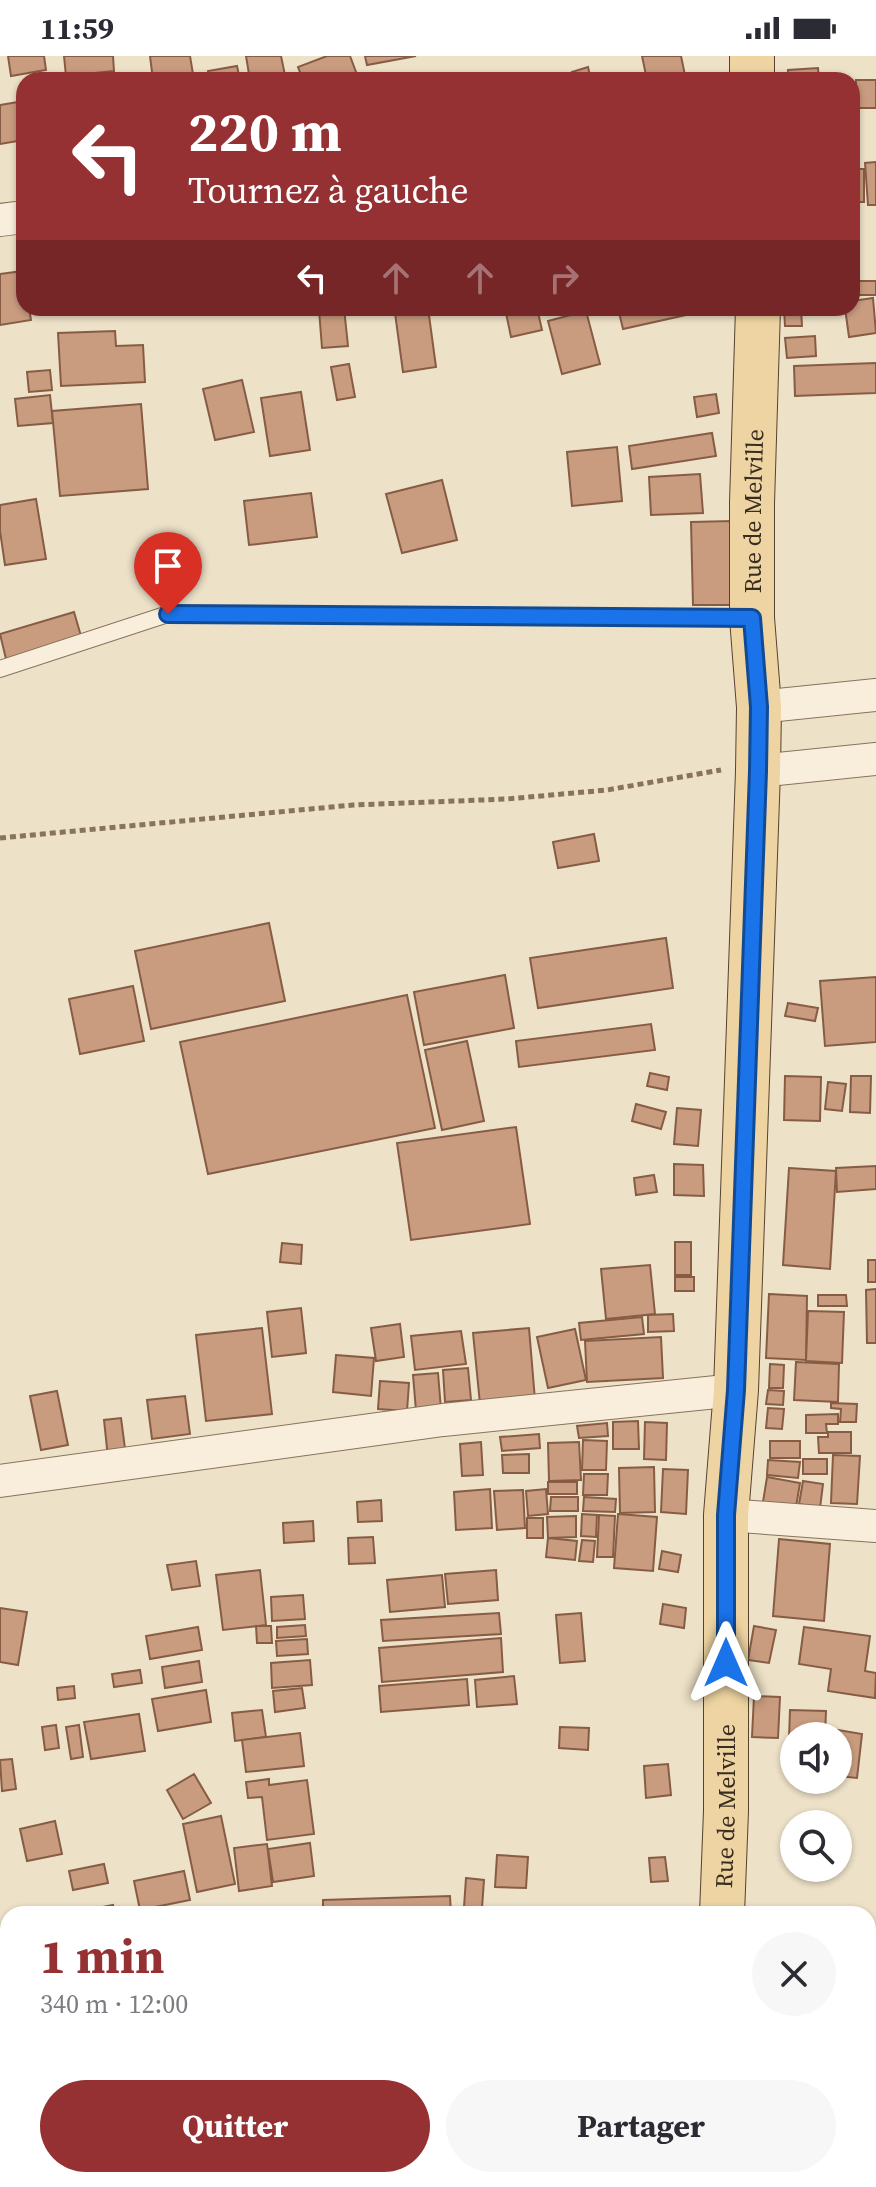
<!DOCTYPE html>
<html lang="fr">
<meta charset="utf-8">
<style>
:root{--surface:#fff;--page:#f7f7f7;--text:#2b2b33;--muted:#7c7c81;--accent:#953033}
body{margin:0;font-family:"Source Serif 4",serif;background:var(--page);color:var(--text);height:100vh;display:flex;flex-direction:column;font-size:30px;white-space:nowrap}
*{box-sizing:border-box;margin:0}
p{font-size:26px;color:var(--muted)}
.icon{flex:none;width:44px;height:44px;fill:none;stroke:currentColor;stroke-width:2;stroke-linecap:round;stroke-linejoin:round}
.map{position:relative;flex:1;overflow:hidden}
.drawer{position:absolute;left:0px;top:1850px;width:876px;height:282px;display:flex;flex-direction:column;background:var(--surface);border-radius:24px 24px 0 0;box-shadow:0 2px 6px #0004}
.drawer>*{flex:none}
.guide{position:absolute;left:16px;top:16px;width:844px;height:244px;border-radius:24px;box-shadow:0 2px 6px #0004;background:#953033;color:#fff;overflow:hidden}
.fabs{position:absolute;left:780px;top:1666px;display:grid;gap:16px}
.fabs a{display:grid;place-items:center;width:72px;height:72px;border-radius:50%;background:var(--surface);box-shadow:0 2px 6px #0004;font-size:40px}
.pin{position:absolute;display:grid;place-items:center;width:68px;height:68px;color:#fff;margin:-82px -34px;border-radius:50% 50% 50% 0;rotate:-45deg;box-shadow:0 0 8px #0007}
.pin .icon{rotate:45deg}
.me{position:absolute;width:88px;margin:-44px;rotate:0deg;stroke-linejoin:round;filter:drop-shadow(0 0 6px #0008)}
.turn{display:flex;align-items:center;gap:28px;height:168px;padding:0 40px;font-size:36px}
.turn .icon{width:104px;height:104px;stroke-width:2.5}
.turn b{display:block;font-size:56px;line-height:68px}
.lanes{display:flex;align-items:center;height:76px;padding:0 40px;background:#0003;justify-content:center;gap:40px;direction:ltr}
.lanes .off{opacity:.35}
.round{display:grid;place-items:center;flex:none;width:84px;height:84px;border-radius:42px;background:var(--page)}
.headline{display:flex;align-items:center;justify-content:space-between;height:136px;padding:0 40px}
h1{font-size:48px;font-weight:700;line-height:60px;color:var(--accent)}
.action{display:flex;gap:16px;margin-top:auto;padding:16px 40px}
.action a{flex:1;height:92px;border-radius:48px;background:var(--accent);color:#fff;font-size:32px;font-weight:700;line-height:92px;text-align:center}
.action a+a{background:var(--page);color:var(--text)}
.status{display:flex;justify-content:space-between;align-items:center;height:56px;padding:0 40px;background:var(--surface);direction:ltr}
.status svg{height:22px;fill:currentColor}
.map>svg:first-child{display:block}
</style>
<div class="status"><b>11:59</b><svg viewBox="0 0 49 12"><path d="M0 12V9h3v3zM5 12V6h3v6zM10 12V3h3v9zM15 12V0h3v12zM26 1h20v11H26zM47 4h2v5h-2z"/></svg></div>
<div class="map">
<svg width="876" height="2131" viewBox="0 0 876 2131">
<rect width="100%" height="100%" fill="#ede1c7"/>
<g fill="#c99c7f" stroke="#865d44" stroke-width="2">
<polygon points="8,0 44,0 46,14 11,20"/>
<polygon points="64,0 113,0 114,15 66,20"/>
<polygon points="150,0 190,0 194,24 153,24"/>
<polygon points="246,0 281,0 286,24 250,24"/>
<polygon points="327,0 350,0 359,24 303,24 298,11"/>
<polygon points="365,0 416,0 367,9"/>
<polygon points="642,0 681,0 686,24 647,24"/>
<polygon points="237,10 240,24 209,24 208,15"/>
<polygon points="588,11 591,24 574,24 572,16"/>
<polygon points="818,12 819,24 788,24 788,14"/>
<rect x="856" y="24" width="20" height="28"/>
<polygon points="24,45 24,84 0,88 0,49"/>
<polygon points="876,106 876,149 868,149 865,107"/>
<rect x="852" y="113" width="12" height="33"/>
<polygon points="23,215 24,252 29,252 31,264 0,269 0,218"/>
<rect x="852" y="225" width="24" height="14"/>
<polygon points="873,242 876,277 849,281 845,252 852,252 852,245"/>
<polygon points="344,252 348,290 322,292 319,254"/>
<polygon points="428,252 436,311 403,316 395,257"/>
<polygon points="505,252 537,252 542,274 511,281"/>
<polygon points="618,252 693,252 695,257 623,273"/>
<polygon points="784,252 801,252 802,270 785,270"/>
<polygon points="586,255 600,308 562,318 548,265"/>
<polygon points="115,275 116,290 143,289 145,326 61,330 58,277"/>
<polygon points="815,280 816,300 787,302 785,282"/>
<polygon points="876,307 876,337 795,340 794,310"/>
<polygon points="349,308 355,341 337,344 331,311"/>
<polygon points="50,314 52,334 29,336 27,316"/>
<polygon points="242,324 254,376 215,384 203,333"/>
<polygon points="301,336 310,394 270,400 261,342"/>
<polygon points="716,338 719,357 697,361 694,341"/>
<polygon points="50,339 53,367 18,370 15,343"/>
<polygon points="141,348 148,433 60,440 52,355"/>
<polygon points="712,377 716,400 632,413 629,390"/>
<polygon points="617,391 622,445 572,450 567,396"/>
<polygon points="700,418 703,457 651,459 649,421"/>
<polygon points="442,424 457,484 402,497 386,438"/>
<polygon points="311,437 317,481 249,489 244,445"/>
<polygon points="36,443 46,503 5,509 0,475 0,449"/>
<polygon points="732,465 733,549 693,549 691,466"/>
<polygon points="74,556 81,580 6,603 0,578"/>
<polygon points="594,778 599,805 558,812 553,786"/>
<polygon points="269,867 285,945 151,973 135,895"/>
<polygon points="666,882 673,932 538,952 530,902"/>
<polygon points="505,919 514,972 424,989 414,936"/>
<polygon points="876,921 876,986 825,990 820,925"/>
<polygon points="133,930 144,985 80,998 69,943"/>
<polygon points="407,939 435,1072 208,1118 180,986"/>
<polygon points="788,947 818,952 815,965 785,960"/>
<polygon points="651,968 655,994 519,1011 516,985"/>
<polygon points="467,985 484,1065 442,1074 425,994"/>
<polygon points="650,1017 669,1021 667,1034 647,1030"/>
<polygon points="785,1020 821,1021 820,1065 784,1064"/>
<polygon points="851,1020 871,1020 870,1057 850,1056"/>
<polygon points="828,1026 846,1028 842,1055 825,1053"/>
<polygon points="636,1048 666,1056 661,1073 632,1065"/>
<polygon points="677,1052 701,1054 698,1090 674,1088"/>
<polygon points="516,1071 530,1168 411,1184 397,1087"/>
<polygon points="674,1108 703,1109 704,1140 674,1139"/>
<polygon points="876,1110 876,1133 837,1136 836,1112"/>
<polygon points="789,1112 836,1115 830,1213 783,1209"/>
<polygon points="654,1119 657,1136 636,1139 634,1122"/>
<rect x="675" y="1186" width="16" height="33"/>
<polygon points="282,1187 302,1189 301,1208 280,1206"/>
<rect x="868" y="1204" width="8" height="22"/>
<polygon points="650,1209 655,1258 606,1263 601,1213"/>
<rect x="675" y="1221" width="19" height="14"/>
<polygon points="876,1233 876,1287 867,1287 866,1234"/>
<polygon points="769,1238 807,1240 806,1304 766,1302"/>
<polygon points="818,1239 846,1239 847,1250 818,1250"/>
<polygon points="301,1252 306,1297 272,1301 267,1256"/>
<polygon points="808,1255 844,1256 842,1307 806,1305"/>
<polygon points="673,1258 674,1275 648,1276 648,1259"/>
<polygon points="642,1261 644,1278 581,1284 579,1267"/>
<polygon points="400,1268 404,1301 376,1305 371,1272"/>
<polygon points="262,1272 272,1358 206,1365 196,1279"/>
<polygon points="529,1272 535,1344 480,1348 473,1277"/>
<polygon points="575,1273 586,1324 548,1332 537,1281"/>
<polygon points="461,1275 466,1308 415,1314 411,1280"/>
<polygon points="661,1281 663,1322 587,1326 585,1285"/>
<polygon points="336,1299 374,1302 371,1340 333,1336"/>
<polygon points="796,1306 839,1308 838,1346 794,1344"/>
<polygon points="770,1308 784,1309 783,1332 769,1332"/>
<polygon points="468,1312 471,1344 445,1346 443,1314"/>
<polygon points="438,1317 441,1353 416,1355 413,1319"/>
<polygon points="380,1325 409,1327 407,1355 378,1353"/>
<polygon points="768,1334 784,1335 783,1349 766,1348"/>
<polygon points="57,1335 68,1389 41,1394 30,1340"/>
<polygon points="185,1340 190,1378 152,1383 147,1344"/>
<polygon points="831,1347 857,1348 856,1366 840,1366 841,1353 831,1352"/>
<polygon points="768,1352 784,1353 782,1373 766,1372"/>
<polygon points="838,1358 838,1368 826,1368 827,1377 806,1377 806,1359"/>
<polygon points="121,1362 126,1400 108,1402 104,1364"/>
<polygon points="638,1365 639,1393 613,1393 613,1366"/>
<polygon points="645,1366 667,1367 666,1404 644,1403"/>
<polygon points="607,1367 608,1380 579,1382 577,1370"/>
<polygon points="828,1376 851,1376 851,1397 819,1397 818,1381 828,1381"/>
<polygon points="539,1378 540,1392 502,1395 500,1381"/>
<polygon points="583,1384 607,1385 606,1414 582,1414"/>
<rect x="770" y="1385" width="30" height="17"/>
<polygon points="481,1386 483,1419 462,1420 460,1388"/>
<polygon points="579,1386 581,1424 549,1425 548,1387"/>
<polygon points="529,1398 529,1417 503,1417 502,1399"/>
<polygon points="833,1399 860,1400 857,1448 831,1447"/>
<rect x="803" y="1403" width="24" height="15"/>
<polygon points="768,1404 800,1406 798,1422 767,1419"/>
<polygon points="654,1411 655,1456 620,1457 619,1412"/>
<polygon points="663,1413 688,1414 686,1458 661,1456"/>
<polygon points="584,1418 608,1418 607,1439 583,1439"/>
<polygon points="767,1421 800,1427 796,1451 763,1446"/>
<polygon points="803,1425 823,1428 820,1452 799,1448"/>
<rect x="548" y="1426" width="29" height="12"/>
<polygon points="490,1433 492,1472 456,1474 454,1436"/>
<polygon points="546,1433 548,1458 528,1460 526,1435"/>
<polygon points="523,1434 525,1472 497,1474 494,1435"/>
<polygon points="551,1441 578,1441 578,1455 550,1455"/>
<polygon points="584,1441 616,1443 615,1456 583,1455"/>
<polygon points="381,1444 382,1465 358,1466 357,1446"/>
<polygon points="582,1458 597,1459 596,1481 581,1480"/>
<polygon points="618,1458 657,1461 653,1515 614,1512"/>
<polygon points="599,1459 615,1460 613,1501 597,1501"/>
<polygon points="576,1460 576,1481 548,1482 547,1461"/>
<rect x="527" y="1462" width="16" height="20"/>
<polygon points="313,1465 314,1485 284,1487 283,1467"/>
<polygon points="373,1481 375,1507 349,1508 348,1482"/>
<polygon points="548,1482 577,1485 575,1504 546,1501"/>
<polygon points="779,1483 830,1488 824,1565 773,1560"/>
<polygon points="582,1484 595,1485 593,1506 579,1505"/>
<polygon points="662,1495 681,1499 678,1516 659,1513"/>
<polygon points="196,1505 200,1530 172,1534 167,1509"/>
<polygon points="260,1514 266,1569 223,1574 216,1519"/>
<polygon points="496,1514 498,1544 448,1548 445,1518"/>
<polygon points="442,1519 445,1551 390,1556 387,1524"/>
<polygon points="303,1539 305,1563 272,1565 271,1541"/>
<polygon points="663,1548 686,1552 684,1572 660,1568"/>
<polygon points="0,1552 27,1556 18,1609 0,1606"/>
<polygon points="499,1557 501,1578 383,1585 381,1564"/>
<polygon points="581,1557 585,1605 560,1607 556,1559"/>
<polygon points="305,1569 306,1580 277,1582 277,1571"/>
<polygon points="256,1570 271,1570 272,1587 257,1587"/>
<polygon points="754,1570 776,1574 769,1607 748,1604"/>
<polygon points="198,1571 202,1594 150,1603 146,1580"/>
<polygon points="804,1571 870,1580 865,1615 876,1617 875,1642 828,1635 831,1613 799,1608"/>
<polygon points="501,1582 503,1616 382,1626 379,1592"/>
<polygon points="307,1583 308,1598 277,1600 276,1585"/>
<polygon points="310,1604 312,1629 272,1632 271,1607"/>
<polygon points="199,1605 202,1626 165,1632 162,1611"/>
<polygon points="140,1614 142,1627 114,1631 112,1618"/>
<polygon points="514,1620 517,1648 477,1651 475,1624"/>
<polygon points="467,1623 469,1649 381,1656 379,1630"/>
<polygon points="74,1630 75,1642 58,1644 57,1632"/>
<polygon points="302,1632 305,1652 275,1656 273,1635"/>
<polygon points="206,1634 211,1666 158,1675 152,1643"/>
<polygon points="754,1640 780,1641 778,1682 752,1681"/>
<polygon points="262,1654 266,1681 235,1685 232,1657"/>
<polygon points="790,1654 826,1655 825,1680 794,1680 794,1711 788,1711"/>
<polygon points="139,1658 145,1695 91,1703 84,1666"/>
<polygon points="56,1669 59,1692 45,1694 42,1671"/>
<polygon points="79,1669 83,1701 71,1703 66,1671"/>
<polygon points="560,1671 589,1672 588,1694 559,1692"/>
<polygon points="838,1674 862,1678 857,1722 838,1720"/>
<polygon points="300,1677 304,1710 246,1716 242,1684"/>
<polygon points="12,1703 16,1733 2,1735 0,1704"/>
<polygon points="668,1708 671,1739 646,1742 644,1710"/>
<polygon points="194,1718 211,1747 183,1763 167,1734"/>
<polygon points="269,1723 269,1729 307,1724 314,1778 267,1784 262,1741 248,1742 246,1726"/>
<polygon points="221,1760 235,1828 197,1836 183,1768"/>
<polygon points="55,1765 62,1798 27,1805 20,1773"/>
<polygon points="788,1775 794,1776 794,1808 787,1808"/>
<polygon points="310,1787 314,1820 273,1826 268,1793"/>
<polygon points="267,1788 272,1830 239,1835 234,1792"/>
<polygon points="497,1799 528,1801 526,1832 495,1831"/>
<polygon points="665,1801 668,1825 651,1826 649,1802"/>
<polygon points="104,1808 108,1827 73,1834 69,1815"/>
<polygon points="184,1815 190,1844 140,1854 134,1825"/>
<polygon points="466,1822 484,1824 482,1852 464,1851"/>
<polygon points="450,1840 451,1858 323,1858 323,1844"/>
<polygon points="113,1849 115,1858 79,1858 78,1856"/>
<polygon points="6,1874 8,1919 0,1921 0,1876"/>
<polygon points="8,1936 8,1958 0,1958 0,1937"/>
<polygon points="0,1978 8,1979 8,2012 0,2010"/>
<polygon points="16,2124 41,2124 42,2131 16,2131"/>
<polygon points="121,2124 149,2124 151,2129 123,2131"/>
</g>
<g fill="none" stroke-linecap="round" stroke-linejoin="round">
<g stroke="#88735d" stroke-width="18">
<polyline id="lane" points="0,613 168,558 751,562"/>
</g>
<g stroke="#88735d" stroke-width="34">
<g id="street">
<polyline points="0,164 24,161"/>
<polyline points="759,651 876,639"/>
<polyline points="758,715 876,703"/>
<polyline points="0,1425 443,1364 736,1334"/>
<polyline points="726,1459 876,1470"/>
<polyline points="868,2076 876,2075"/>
<polyline points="260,2131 310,2124"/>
</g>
</g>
<g stroke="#564231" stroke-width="46">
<g id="primary">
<polyline points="752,0 752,24"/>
<path id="s1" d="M722,1858L726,1755V1459L736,1334L758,715L759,651L752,562V447L758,252"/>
<polyline points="712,2131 712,2124"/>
</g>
</g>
<polyline stroke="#88735d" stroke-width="5" stroke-dasharray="6 4" stroke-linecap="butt" points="0,782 353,749 507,743 607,734 721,714"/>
<use href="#lane" stroke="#f8eedb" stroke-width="16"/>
<use href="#street" stroke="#f8eedb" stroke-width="32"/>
<use href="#primary" stroke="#eed4a2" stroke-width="44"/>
</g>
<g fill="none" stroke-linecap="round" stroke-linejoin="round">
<g stroke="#114b97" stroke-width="20">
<polyline id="route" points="168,558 752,562 759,651 758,715 736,1334 726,1459 726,1607"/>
</g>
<use href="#route" stroke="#1a73e8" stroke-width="14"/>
</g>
<g text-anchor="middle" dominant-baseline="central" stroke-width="8" stroke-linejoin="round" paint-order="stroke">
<g font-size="24" fill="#392c20" stroke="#f4ebd7">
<text stroke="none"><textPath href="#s1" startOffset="1404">Rue de Melville</textPath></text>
<text stroke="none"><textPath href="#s1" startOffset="108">Rue de Melville</textPath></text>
</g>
</g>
</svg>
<div class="fabs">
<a><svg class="icon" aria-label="sound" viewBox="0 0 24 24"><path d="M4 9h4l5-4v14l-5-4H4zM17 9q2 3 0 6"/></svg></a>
<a><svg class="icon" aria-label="search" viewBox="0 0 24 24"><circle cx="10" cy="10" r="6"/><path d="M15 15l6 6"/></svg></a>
</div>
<div class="pin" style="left:168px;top:558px;background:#d93025"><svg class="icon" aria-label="arrive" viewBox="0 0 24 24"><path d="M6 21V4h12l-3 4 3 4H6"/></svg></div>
<svg class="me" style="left:726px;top:1607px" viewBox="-20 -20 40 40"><path d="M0-17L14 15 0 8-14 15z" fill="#1a73e8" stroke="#fff" stroke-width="4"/></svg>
<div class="guide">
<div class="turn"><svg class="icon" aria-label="left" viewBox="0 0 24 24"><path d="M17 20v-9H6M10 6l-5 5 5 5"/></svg><div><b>220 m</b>Tournez à gauche</div></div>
<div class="lanes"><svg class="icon" aria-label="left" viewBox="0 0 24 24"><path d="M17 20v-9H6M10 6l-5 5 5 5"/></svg><svg class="icon off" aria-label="ahead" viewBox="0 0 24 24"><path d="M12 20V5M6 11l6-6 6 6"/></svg><svg class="icon off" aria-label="ahead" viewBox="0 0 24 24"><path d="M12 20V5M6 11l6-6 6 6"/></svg><svg class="icon off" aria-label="right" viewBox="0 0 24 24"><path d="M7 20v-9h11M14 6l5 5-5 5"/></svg></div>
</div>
<section class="drawer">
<div class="headline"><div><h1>1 min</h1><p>340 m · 12:00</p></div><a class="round"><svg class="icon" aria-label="close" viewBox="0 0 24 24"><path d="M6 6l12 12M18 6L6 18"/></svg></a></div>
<div class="action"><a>Quitter</a><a>Partager</a></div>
</section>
</div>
